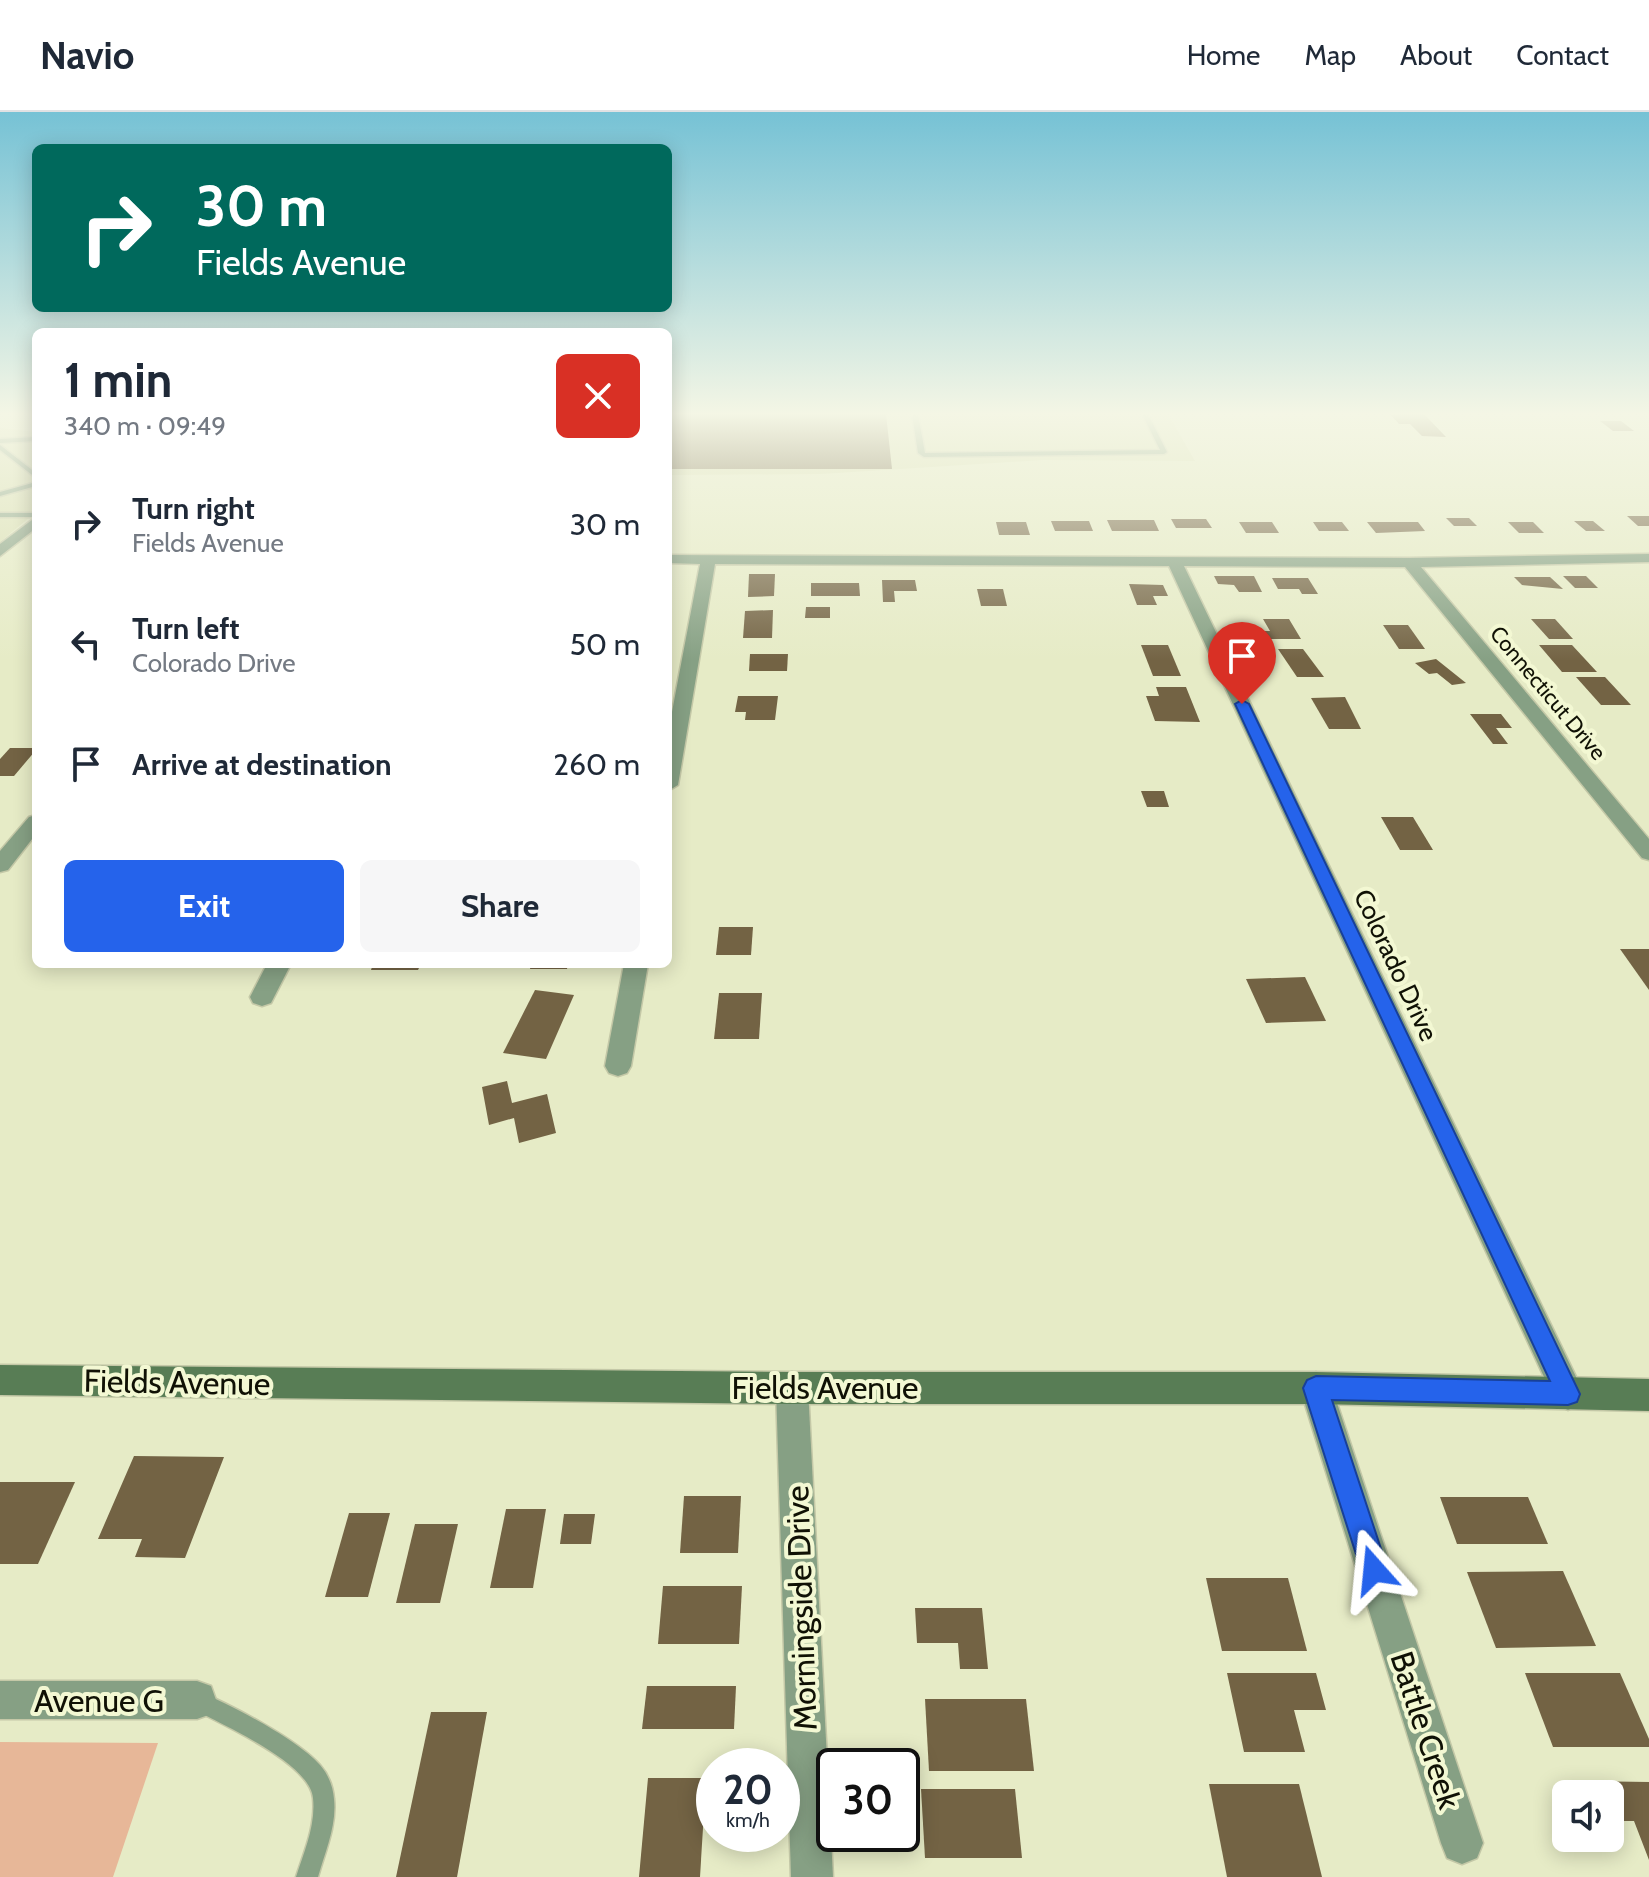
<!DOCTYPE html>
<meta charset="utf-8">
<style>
:root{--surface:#fff;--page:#f6f6f7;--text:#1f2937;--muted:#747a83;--line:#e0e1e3;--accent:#2563eb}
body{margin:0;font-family:Cabin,sans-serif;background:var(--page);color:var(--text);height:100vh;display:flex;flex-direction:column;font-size:30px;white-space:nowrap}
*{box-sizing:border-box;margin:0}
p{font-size:26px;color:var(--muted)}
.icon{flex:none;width:44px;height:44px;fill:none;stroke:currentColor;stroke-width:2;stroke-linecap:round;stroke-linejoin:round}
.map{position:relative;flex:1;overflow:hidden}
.details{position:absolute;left:32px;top:216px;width:640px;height:640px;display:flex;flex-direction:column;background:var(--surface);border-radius:12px;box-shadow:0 4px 20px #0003}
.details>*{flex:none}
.guide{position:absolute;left:32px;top:32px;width:640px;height:168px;border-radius:12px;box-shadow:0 4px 20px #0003;background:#00695c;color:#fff;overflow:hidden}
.buttons{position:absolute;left:1552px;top:1668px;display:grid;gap:16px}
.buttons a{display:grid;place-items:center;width:72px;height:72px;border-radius:12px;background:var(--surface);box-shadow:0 4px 20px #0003;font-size:40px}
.speed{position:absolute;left:696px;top:1636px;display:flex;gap:16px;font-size:40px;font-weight:700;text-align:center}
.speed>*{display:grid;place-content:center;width:104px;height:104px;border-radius:50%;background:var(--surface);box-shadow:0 4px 20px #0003;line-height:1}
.speed small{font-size:20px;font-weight:400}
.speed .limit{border:4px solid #111;border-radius:12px;background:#fff;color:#111}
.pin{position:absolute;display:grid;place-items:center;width:68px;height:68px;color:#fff;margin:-82px -34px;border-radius:50% 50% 50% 0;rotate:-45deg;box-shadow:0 0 8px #0007}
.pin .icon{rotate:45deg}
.me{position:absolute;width:88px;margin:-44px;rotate:342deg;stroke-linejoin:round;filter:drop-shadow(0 0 6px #0008)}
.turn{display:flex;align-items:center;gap:28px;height:168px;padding:0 32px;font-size:36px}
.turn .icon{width:104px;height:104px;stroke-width:2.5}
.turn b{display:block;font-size:56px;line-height:68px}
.round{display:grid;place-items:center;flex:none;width:84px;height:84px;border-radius:12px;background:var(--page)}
.headline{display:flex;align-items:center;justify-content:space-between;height:136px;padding:0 32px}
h1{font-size:48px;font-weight:700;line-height:60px}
.primary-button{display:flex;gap:16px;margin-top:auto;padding:16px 32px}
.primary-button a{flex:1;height:92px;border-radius:12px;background:var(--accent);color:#fff;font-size:32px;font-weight:700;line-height:92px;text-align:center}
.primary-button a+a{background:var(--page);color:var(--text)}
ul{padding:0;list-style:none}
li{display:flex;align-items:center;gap:24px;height:120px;padding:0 32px}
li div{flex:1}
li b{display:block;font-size:30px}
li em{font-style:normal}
header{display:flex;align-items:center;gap:48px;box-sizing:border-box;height:112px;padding:0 40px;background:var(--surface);border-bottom:2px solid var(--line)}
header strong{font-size:38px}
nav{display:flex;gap:44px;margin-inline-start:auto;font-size:28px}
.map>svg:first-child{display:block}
</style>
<header>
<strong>Navio</strong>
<nav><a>Home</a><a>Map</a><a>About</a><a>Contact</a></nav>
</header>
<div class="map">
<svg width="1649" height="1765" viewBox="0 0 1649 1765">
<rect width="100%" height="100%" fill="#e6ebc6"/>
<g fill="#dadfb3">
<polygon points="668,302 1168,302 1195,349 1043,348 821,362 668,363"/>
<polygon points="0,316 36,320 36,400 0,430"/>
</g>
<polygon fill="#e7b798" points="0,1630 158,1631 113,1765 0,1765"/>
<g fill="#736344">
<polygon points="668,302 886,302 892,357 668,357"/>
<polygon points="1399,302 1424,302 1446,325 1422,324 1410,312 1399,312 1391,303"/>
<polygon points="1600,309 1621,309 1634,319 1613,319"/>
<polygon points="1627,404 1649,404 1649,414 1638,414"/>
<polygon points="1446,406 1469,406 1477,414 1454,414"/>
<polygon points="1171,407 1206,407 1212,416 1176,416"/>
<polygon points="1107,408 1154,408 1159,419 1112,419"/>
<polygon points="1051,409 1089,409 1093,419 1055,419"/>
<polygon points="1574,409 1593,409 1605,419 1586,419"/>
<polygon points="996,410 1026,410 1030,423 999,423"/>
<polygon points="1239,410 1272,410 1279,421 1246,421"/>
<polygon points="1313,410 1342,410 1349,419 1319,419"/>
<polygon points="1367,410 1418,410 1425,419 1376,421"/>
<polygon points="1508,410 1533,410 1544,421 1519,421"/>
<polygon points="749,462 775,462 774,484 748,485"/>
<polygon points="1214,464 1254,464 1262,480 1239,480 1234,473 1218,472"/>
<polygon points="1563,464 1586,464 1598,476 1575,476"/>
<polygon points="1514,465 1550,465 1563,477 1522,473"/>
<polygon points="1272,466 1308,466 1318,482 1302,482 1299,477 1278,477"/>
<polygon points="882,468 915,468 917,479 894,479 895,490 883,490"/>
<polygon points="811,471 859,471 860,484 811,484"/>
<polygon points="1129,472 1163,473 1168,484 1153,484 1157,493 1137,493"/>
<polygon points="977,477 1003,477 1007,494 981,494"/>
<polygon points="806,495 830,495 830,506 805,506"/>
<polygon points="773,498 772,526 743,526 745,499"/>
<polygon points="1263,507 1289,507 1301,527 1261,527 1257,519 1270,519"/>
<polygon points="1531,507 1555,507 1573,527 1549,527"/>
<polygon points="1383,513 1408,513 1425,537 1399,537"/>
<polygon points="1141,533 1168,533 1181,564 1153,564"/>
<polygon points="1539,533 1572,533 1597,560 1562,560"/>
<polygon points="1278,537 1303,537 1324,565 1297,565"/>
<polygon points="750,542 788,542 787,559 749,559"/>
<polygon points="1436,547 1466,571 1452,573 1437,561 1429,562 1415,551"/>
<polygon points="1576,565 1605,565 1631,593 1601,593"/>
<polygon points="1156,575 1186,575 1200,610 1155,609 1146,584 1159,584"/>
<polygon points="738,584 778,584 775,608 745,608 746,600 735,600"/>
<polygon points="1345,585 1361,617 1329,617 1311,586"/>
<polygon points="1470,602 1501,602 1512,616 1496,616 1508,632 1493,632"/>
<polygon points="10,636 36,636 36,638 14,664 0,664 0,647"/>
<polygon points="1141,679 1164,679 1169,695 1147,695"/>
<polygon points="1381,705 1413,705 1433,738 1400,738"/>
<polygon points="719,815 753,815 751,843 716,843"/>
<polygon points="1620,837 1649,837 1649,878"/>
<polygon points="373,852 421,852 418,858 371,858"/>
<polygon points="531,852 568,852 567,857 530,857"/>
<polygon points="1305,865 1326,909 1266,911 1246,867"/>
<polygon points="535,878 574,883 546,947 503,941"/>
<polygon points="719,881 762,881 759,927 714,927"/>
<polygon points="507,969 512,991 547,982 556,1021 519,1031 514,1006 489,1013 482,975"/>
<polygon points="134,1344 224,1345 185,1446 135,1445 142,1427 98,1427"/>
<polygon points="0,1370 75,1370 38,1452 0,1452"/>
<polygon points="684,1384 741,1384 738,1441 680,1441"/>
<polygon points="1440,1385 1528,1385 1548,1432 1457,1432"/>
<polygon points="506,1397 546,1397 533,1476 490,1476"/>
<polygon points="349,1401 390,1401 368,1485 325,1485"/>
<polygon points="564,1402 595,1402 591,1432 560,1432"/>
<polygon points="415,1412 458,1412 440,1491 396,1491"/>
<polygon points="1563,1459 1596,1534 1496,1536 1467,1460"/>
<polygon points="1206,1466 1288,1466 1307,1539 1222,1539"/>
<polygon points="663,1474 742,1474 739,1532 658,1532"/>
<polygon points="915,1496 982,1496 988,1557 960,1557 958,1531 917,1531"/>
<polygon points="1227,1561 1316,1561 1326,1598 1294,1598 1305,1640 1244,1640"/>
<polygon points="1525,1561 1620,1561 1649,1627 1649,1635 1553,1635"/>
<polygon points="647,1574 736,1574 734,1617 642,1617"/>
<polygon points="925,1587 1026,1587 1034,1659 929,1659"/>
<polygon points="431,1600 487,1600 457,1765 396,1765"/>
<polygon points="648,1666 706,1666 700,1765 639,1765"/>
<polygon points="1581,1669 1649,1670 1649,1748 1634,1709 1610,1709 1610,1682 1586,1682"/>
<polygon points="1209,1672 1299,1672 1322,1765 1227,1765"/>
<polygon points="921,1677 1015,1677 1022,1746 925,1746"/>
</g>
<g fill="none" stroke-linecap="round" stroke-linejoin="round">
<g stroke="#c4c8a7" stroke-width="3">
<g id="lane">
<polygon points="912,302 918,302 925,341 1160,338 1142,302 1148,302 1167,340 1164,342 924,345 918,341"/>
<polygon points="36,325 36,329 0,331 0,327"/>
<polygon points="0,333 36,361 36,366 0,338"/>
<polygon points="36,370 36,374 0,384 0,380"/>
<rect x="0" y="401" width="36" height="4"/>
<path d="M198,1579C231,1593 297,1627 320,1653C328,1662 333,1674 334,1687C337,1713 325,1740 318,1765H296C304,1740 316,1713 313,1686C310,1651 221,1612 191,1596L188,1589L191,1582Z"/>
</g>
</g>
<g stroke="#c4c8a7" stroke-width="3">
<g id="street">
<polygon points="36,405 36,416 0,444 0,432"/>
<polygon points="1649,442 1649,450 1421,455 1649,727 1649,748 1642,746 1405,455 1184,454 1579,1271 1584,1282 1579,1293 1568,1298 1557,1293 1169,454 715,452 678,673 668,679 668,621 700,452 668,451 668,443 1409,446"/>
<polygon points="36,703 36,722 8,758 0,760 0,739 29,705"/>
<polygon points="267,852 291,852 271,891 262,894 253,891 250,885"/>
<polygon points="624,852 648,852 631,954 627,961 618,964 609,961 605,954"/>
<polygon points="792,1260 803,1265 808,1276 833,1765 791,1765 776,1276 781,1265"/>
<polygon points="1316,1260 1327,1265 1332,1276 1483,1731 1477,1746 1462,1752 1447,1746 1441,1731 1300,1276 1305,1265"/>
<polygon points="0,1569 197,1569 211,1574 216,1588 211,1602 197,1607 0,1607"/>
</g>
</g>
<g stroke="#c4c8a7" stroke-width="3">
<polygon id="secondary" points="0,1253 792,1260 1316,1260 1649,1267 1649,1299 1316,1292 792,1292 0,1283"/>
</g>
<use href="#lane" fill="#86a084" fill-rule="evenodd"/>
<use href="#street" fill="#86a084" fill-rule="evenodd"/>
<use href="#secondary" fill="#587d55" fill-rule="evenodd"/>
</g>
<linearGradient id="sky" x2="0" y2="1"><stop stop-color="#76c2d5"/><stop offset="0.55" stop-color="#f4f6e5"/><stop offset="1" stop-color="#f4f6e5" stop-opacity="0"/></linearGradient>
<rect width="1649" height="549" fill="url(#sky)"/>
<polygon fill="#2563eb" stroke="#184099" stroke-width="2" points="1242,588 1249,592 1580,1282 1577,1290 1568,1293 1332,1288 1388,1458 1384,1468 1374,1472 1365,1468 1361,1458 1303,1276 1307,1268 1316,1264 1550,1269 1235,592"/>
<g text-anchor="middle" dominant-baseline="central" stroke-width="8" stroke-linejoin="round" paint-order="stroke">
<g font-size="22" fill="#101105" stroke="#f3f8d3">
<text transform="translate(1548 581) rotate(50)">Connecticut Drive</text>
</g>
<g font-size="26" fill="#101105" stroke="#f3f8d3">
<text transform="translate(1396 853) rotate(65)">Colorado Drive</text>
</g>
<g font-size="32" fill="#101105" stroke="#f3f8d3">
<text transform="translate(177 1270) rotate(1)">Fields Avenue</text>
<text x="825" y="1275">Fields Avenue</text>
<text transform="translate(801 1496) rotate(-92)">Morningside Drive</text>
<text x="99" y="1588">Avenue G</text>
<text transform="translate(1426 1618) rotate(72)">Battle Creek</text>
</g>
</g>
</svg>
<div class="buttons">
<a><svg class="icon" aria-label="sound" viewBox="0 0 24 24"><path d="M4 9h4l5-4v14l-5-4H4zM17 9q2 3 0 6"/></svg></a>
</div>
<div class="speed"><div>20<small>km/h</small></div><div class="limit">30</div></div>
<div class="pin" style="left:1242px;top:592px;background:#d93025"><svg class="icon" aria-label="arrive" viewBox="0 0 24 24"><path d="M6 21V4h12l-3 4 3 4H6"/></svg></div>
<svg class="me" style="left:1374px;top:1458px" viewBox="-20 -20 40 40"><path d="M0-17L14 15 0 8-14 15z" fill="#2563eb" stroke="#fff" stroke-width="4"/></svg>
<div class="guide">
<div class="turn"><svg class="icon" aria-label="right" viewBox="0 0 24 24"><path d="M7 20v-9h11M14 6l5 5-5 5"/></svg><div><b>30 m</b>Fields Avenue</div></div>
</div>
<section class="details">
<div class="headline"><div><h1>1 min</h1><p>340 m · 09:49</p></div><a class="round" style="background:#d93025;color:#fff"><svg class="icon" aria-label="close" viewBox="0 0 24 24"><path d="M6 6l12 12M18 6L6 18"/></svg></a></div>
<ul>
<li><svg class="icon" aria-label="right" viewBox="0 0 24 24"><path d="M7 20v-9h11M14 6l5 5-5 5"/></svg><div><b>Turn right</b><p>Fields Avenue</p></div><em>30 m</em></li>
<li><svg class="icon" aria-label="left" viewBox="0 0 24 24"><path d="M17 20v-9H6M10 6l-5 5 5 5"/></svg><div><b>Turn left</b><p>Colorado Drive</p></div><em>50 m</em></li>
<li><svg class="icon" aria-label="arrive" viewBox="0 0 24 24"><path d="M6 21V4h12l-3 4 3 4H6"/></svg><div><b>Arrive at destination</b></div><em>260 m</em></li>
</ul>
<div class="primary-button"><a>Exit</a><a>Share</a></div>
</section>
</div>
